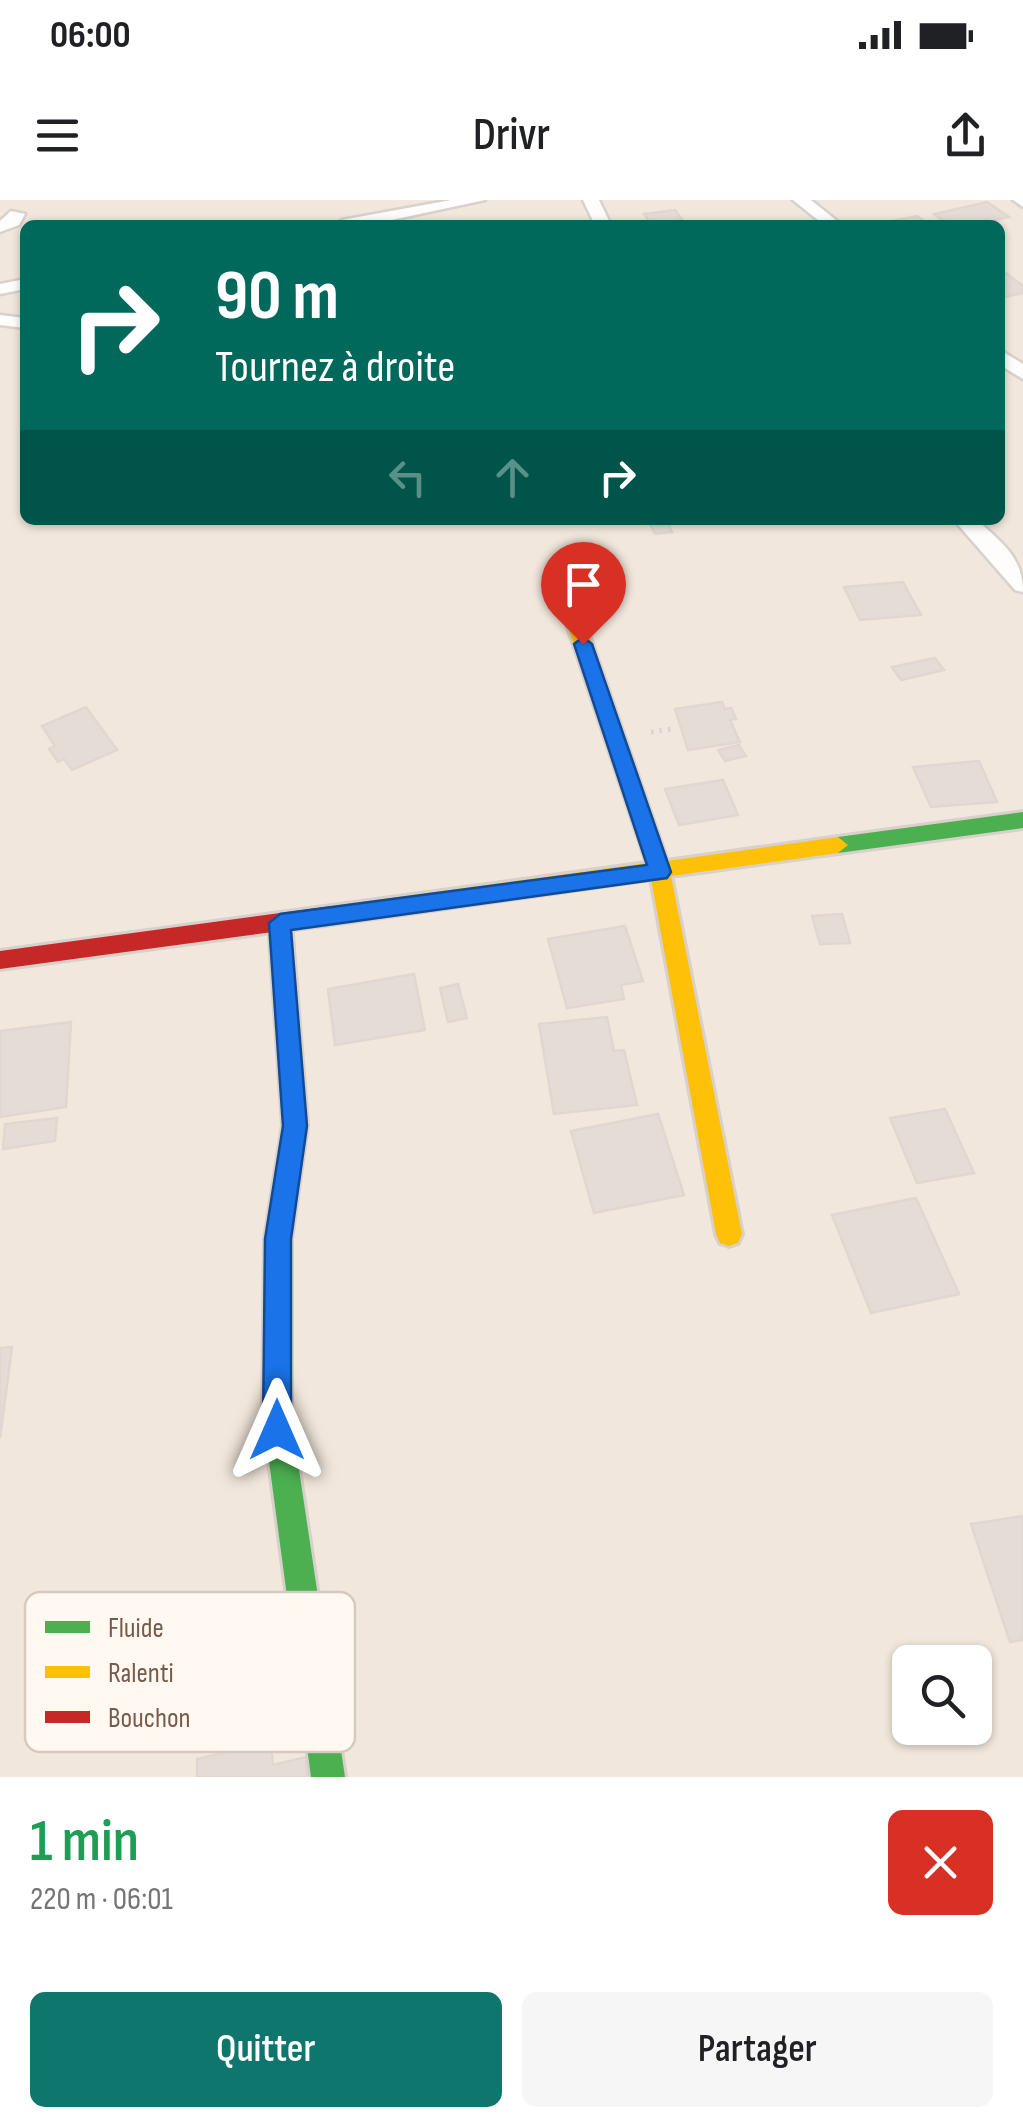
<!DOCTYPE html>
<html lang="fr">
<meta charset="utf-8">
<style>
:root{--surface:#fff;--page:#f6f6f6;--text:#202124;--muted:#757577;--accent:#0f766e}
body{margin:0;font-family:"Sofia Sans Condensed",sans-serif;background:var(--page);color:var(--text);height:100vh;display:flex;flex-direction:column;font-size:38px;white-space:nowrap}
*{box-sizing:border-box;margin:0}
p{font-size:32px;color:var(--muted)}
.icon{flex:none;width:55px;height:55px;fill:none;stroke:currentColor;stroke-width:2;stroke-linecap:round;stroke-linejoin:round}
.map{position:relative;height:1577px;overflow:hidden}
.sheet{display:flex;flex-direction:column;background:var(--surface);flex:1}
.sheet>*{flex:none}
.top-card{position:absolute;left:20px;top:20px;width:985px;height:305px;border-radius:15px;box-shadow:0 2px 8px #0004;background:#00695c;color:#fff;overflow:hidden}
.tools{position:absolute;left:892px;top:1445px;display:grid;gap:20px}
.tools a{display:grid;place-items:center;width:100px;height:100px;border-radius:15px;background:var(--surface);box-shadow:0 2px 8px #0004;font-size:50px}
.pin{position:absolute;display:grid;place-items:center;width:85px;height:85px;color:#fff;margin:-102px -42px;border-radius:50% 50% 50% 0;rotate:-45deg;box-shadow:0 0 10px #0007}
.pin .icon{rotate:45deg}
.me{position:absolute;width:110px;margin:-55px;rotate:0deg;stroke-linejoin:round;filter:drop-shadow(0 0 8px #0008)}
.turn{display:flex;align-items:center;gap:35px;height:210px;padding:0 30px;font-size:45px}
.turn .icon{width:130px;height:130px;stroke-width:2.5}
.turn b{display:block;font-size:70px;line-height:85px}
.lanes{display:flex;align-items:center;height:95px;padding:0 30px;background:#0003;justify-content:center;gap:50px;direction:ltr}
.lanes .off{opacity:.35}
.round{display:grid;place-items:center;flex:none;width:105px;height:105px;border-radius:15px;background:var(--page)}
.summary{display:flex;align-items:center;justify-content:space-between;height:170px;padding:0 30px}
h1{font-size:60px;font-weight:600;line-height:75px;color:#1e9e55}
.cta{display:flex;gap:20px;margin-top:auto;padding:20px 30px}
.cta a{flex:1;height:115px;border-radius:15px;background:var(--accent);color:#fff;font-size:40px;font-weight:600;line-height:115px;text-align:center}
.cta a+a{background:var(--page);color:var(--text)}
.status{display:flex;justify-content:space-between;align-items:center;height:70px;padding:0 50px;background:var(--surface);direction:ltr}
.status svg{height:28px;fill:currentColor}
header{display:flex;justify-content:space-between;align-items:center;height:130px;padding:0 30px;background:var(--surface);font-size:45px;font-weight:600}
.map>svg:first-child{display:block}
</style>
<div class="status"><b>06:00</b><svg viewBox="0 0 49 12"><path d="M0 12V9h3v3zM5 12V6h3v6zM10 12V3h3v9zM15 12V0h3v12zM26 1h20v11H26zM47 4h2v5h-2z"/></svg></div>
<header><svg class="icon" aria-label="menu" viewBox="0 0 24 24"><path d="M4 6h16M4 12h16M4 18h16"/></svg>Drivr<svg class="icon" aria-label="share" viewBox="0 0 24 24"><path d="M12 15V3M7 8l5-5 5 5M5 13v7h14v-7"/></svg></header>
<div class="map">
<svg width="1023" height="1577" viewBox="0 0 1023 1577">
<rect width="100%" height="100%" fill="#f9f4ee"/>
<path fill="#f2e7dc" fill-rule="evenodd" d="M0,0H1023V1577H0ZM25,25H1000V320H25ZM910,1462H975V1528H910Z"/>
<g fill="#e5ddd5" stroke="#e2d7d0" stroke-width="2.5">
<polygon points="987,2 1009,17 973,25 949,25 934,14"/>
<polygon points="675,10 686,25 652,25 644,14"/>
<polygon points="917,16 930,25 882,23"/>
<polygon points="1000,69 1023,86 1023,93 1000,98"/>
<polygon points="648,320 667,320 672,332 655,334"/>
<polygon points="903,382 921,415 860,420 844,387"/>
<polygon points="935,458 944,470 901,480 892,467"/>
<polygon points="722,502 725,509 731,508 736,519 730,520 740,542 688,550 675,509"/>
<polygon points="86,507 117,550 72,570 64,559 58,562 49,549 55,546 42,526"/>
<polygon points="739,545 746,556 725,561 718,550"/>
<polygon points="979,561 997,602 931,607 913,567"/>
<polygon points="723,580 738,615 679,625 665,589"/>
<polygon points="842,714 850,743 820,744 812,716"/>
<polygon points="625,726 643,781 621,785 624,799 567,808 548,739"/>
<polygon points="414,774 425,830 335,845 328,789"/>
<polygon points="458,784 467,818 448,822 440,788"/>
<polygon points="607,817 614,851 624,850 637,905 554,914 539,824"/>
<polygon points="71,822 66,907 0,917 0,831"/>
<polygon points="945,909 974,973 917,983 890,918"/>
<polygon points="658,914 684,995 594,1013 571,931"/>
<polygon points="57,918 55,941 3,949 5,924"/>
<polygon points="916,998 959,1094 871,1113 832,1015"/>
<polygon points="12,1147 0,1238 0,1148"/>
<polygon points="1023,1316 1023,1440 1010,1442 971,1324"/>
<polygon points="271,1542 273,1565 306,1557 307,1577 197,1577 197,1559"/>
</g>
<g fill="none" stroke-linecap="round" stroke-linejoin="round">
<g stroke="#d8d1cc" stroke-width="5">
<g id="street">
<polygon points="451,0 485,0 368,25 334,25 342,20"/>
<polygon points="583,0 599,0 611,25 595,25"/>
<polygon points="793,0 811,0 842,25 824,25"/>
<polygon points="1013,0 1023,0 1023,7"/>
<polygon points="11,11 25,14 19,25 0,32 0,21"/>
<polygon points="25,79 25,89 0,94 0,84"/>
<polygon points="0,115 25,118 25,128 0,125"/>
<polygon points="1000,150 1023,164 1023,179 1000,165"/>
<path d="M954,320H977C1002,343 1023,357 1023,392L1015,390Z"/>
</g>
</g>
<g stroke="#d8d0ca" stroke-width="6">
<g id="fast">
<polygon points="1023,612 1023,628 838,653 828,645 838,637"/>
<polygon points="277,1202 287,1206 291,1216 345,1577 311,1577 263,1216 267,1206"/>
</g>
</g>
<g stroke="#d8d0ca" stroke-width="6">
<g id="slow">
<polygon points="572,406 581,412 667,661 838,637 848,645 838,653 671,676 742,1034 738,1043 729,1046 720,1043 716,1034 651,679 332,724 321,715 332,706 647,663 563,412"/>
<polygon points="280,714 291,723 307,925 291,1039 291,1216 287,1226 277,1230 267,1226 263,1216 265,1039 283,925 269,723"/>
</g>
</g>
<g stroke="#d8d0ca" stroke-width="6">
<polygon id="jam" points="332,706 343,715 332,724 0,769 0,751"/>
</g>
<polyline stroke="#dbd3cf" stroke-width="5" stroke-dasharray="2.5 6" stroke-linecap="butt" points="651,532 672,529"/>
<use href="#street" fill="#fefdfc" fill-rule="evenodd"/>
<use href="#fast" fill="#4caf50" fill-rule="evenodd"/>
<use href="#slow" fill="#ffc107" fill-rule="evenodd"/>
<use href="#jam" fill="#c62828" fill-rule="evenodd"/>
</g>
<polygon fill="#1a73e8" stroke="#114b97" stroke-width="2.5" points="583,437 592,444 671,672 667,678 291,730 307,926 291,1039 291,1230 287,1240 277,1244 267,1240 263,1230 265,1039 283,926 269,723 280,714 647,665 574,444"/>
<rect x="25" y="1392" width="330" height="160" rx="15" fill="#fff9f1" stroke="#d6cac0" stroke-width="2.5"/>
<rect x="45" y="1421" width="45" height="12" fill="#4caf50"/>
<rect x="45" y="1466" width="45" height="12" fill="#ffc107"/>
<rect x="45" y="1511" width="45" height="12" fill="#c62828"/>
<g font-size="28" fill="#785b4c">
<text x="108" y="1437">Fluide</text>
<text x="108" y="1482">Ralenti</text>
<text x="108" y="1527">Bouchon</text>
</g>
</svg>
<div class="tools">
<a><svg class="icon" aria-label="search" viewBox="0 0 24 24"><circle cx="10" cy="10" r="6"/><path d="M15 15l6 6"/></svg></a>
</div>
<div class="pin" style="left:583px;top:444px;background:#d93025"><svg class="icon" aria-label="arrive" viewBox="0 0 24 24"><path d="M6 21V4h12l-3 4 3 4H6"/></svg></div>
<svg class="me" style="left:277px;top:1230px" viewBox="-20 -20 40 40"><path d="M0-17L14 15 0 8-14 15z" fill="#1a73e8" stroke="#fff" stroke-width="4"/></svg>
<div class="top-card">
<div class="turn"><svg class="icon" aria-label="right" viewBox="0 0 24 24"><path d="M7 20v-9h11M14 6l5 5-5 5"/></svg><div><b>90 m</b>Tournez à droite</div></div>
<div class="lanes"><svg class="icon off" aria-label="left" viewBox="0 0 24 24"><path d="M17 20v-9H6M10 6l-5 5 5 5"/></svg><svg class="icon off" aria-label="ahead" viewBox="0 0 24 24"><path d="M12 20V5M6 11l6-6 6 6"/></svg><svg class="icon" aria-label="right" viewBox="0 0 24 24"><path d="M7 20v-9h11M14 6l5 5-5 5"/></svg></div>
</div>
</div>
<section class="sheet">
<div class="summary"><div><h1>1 min</h1><p>220 m · 06:01</p></div><a class="round" style="background:#d93025;color:#fff"><svg class="icon" aria-label="close" viewBox="0 0 24 24"><path d="M6 6l12 12M18 6L6 18"/></svg></a></div>
<div class="cta"><a>Quitter</a><a>Partager</a></div>
</section>
